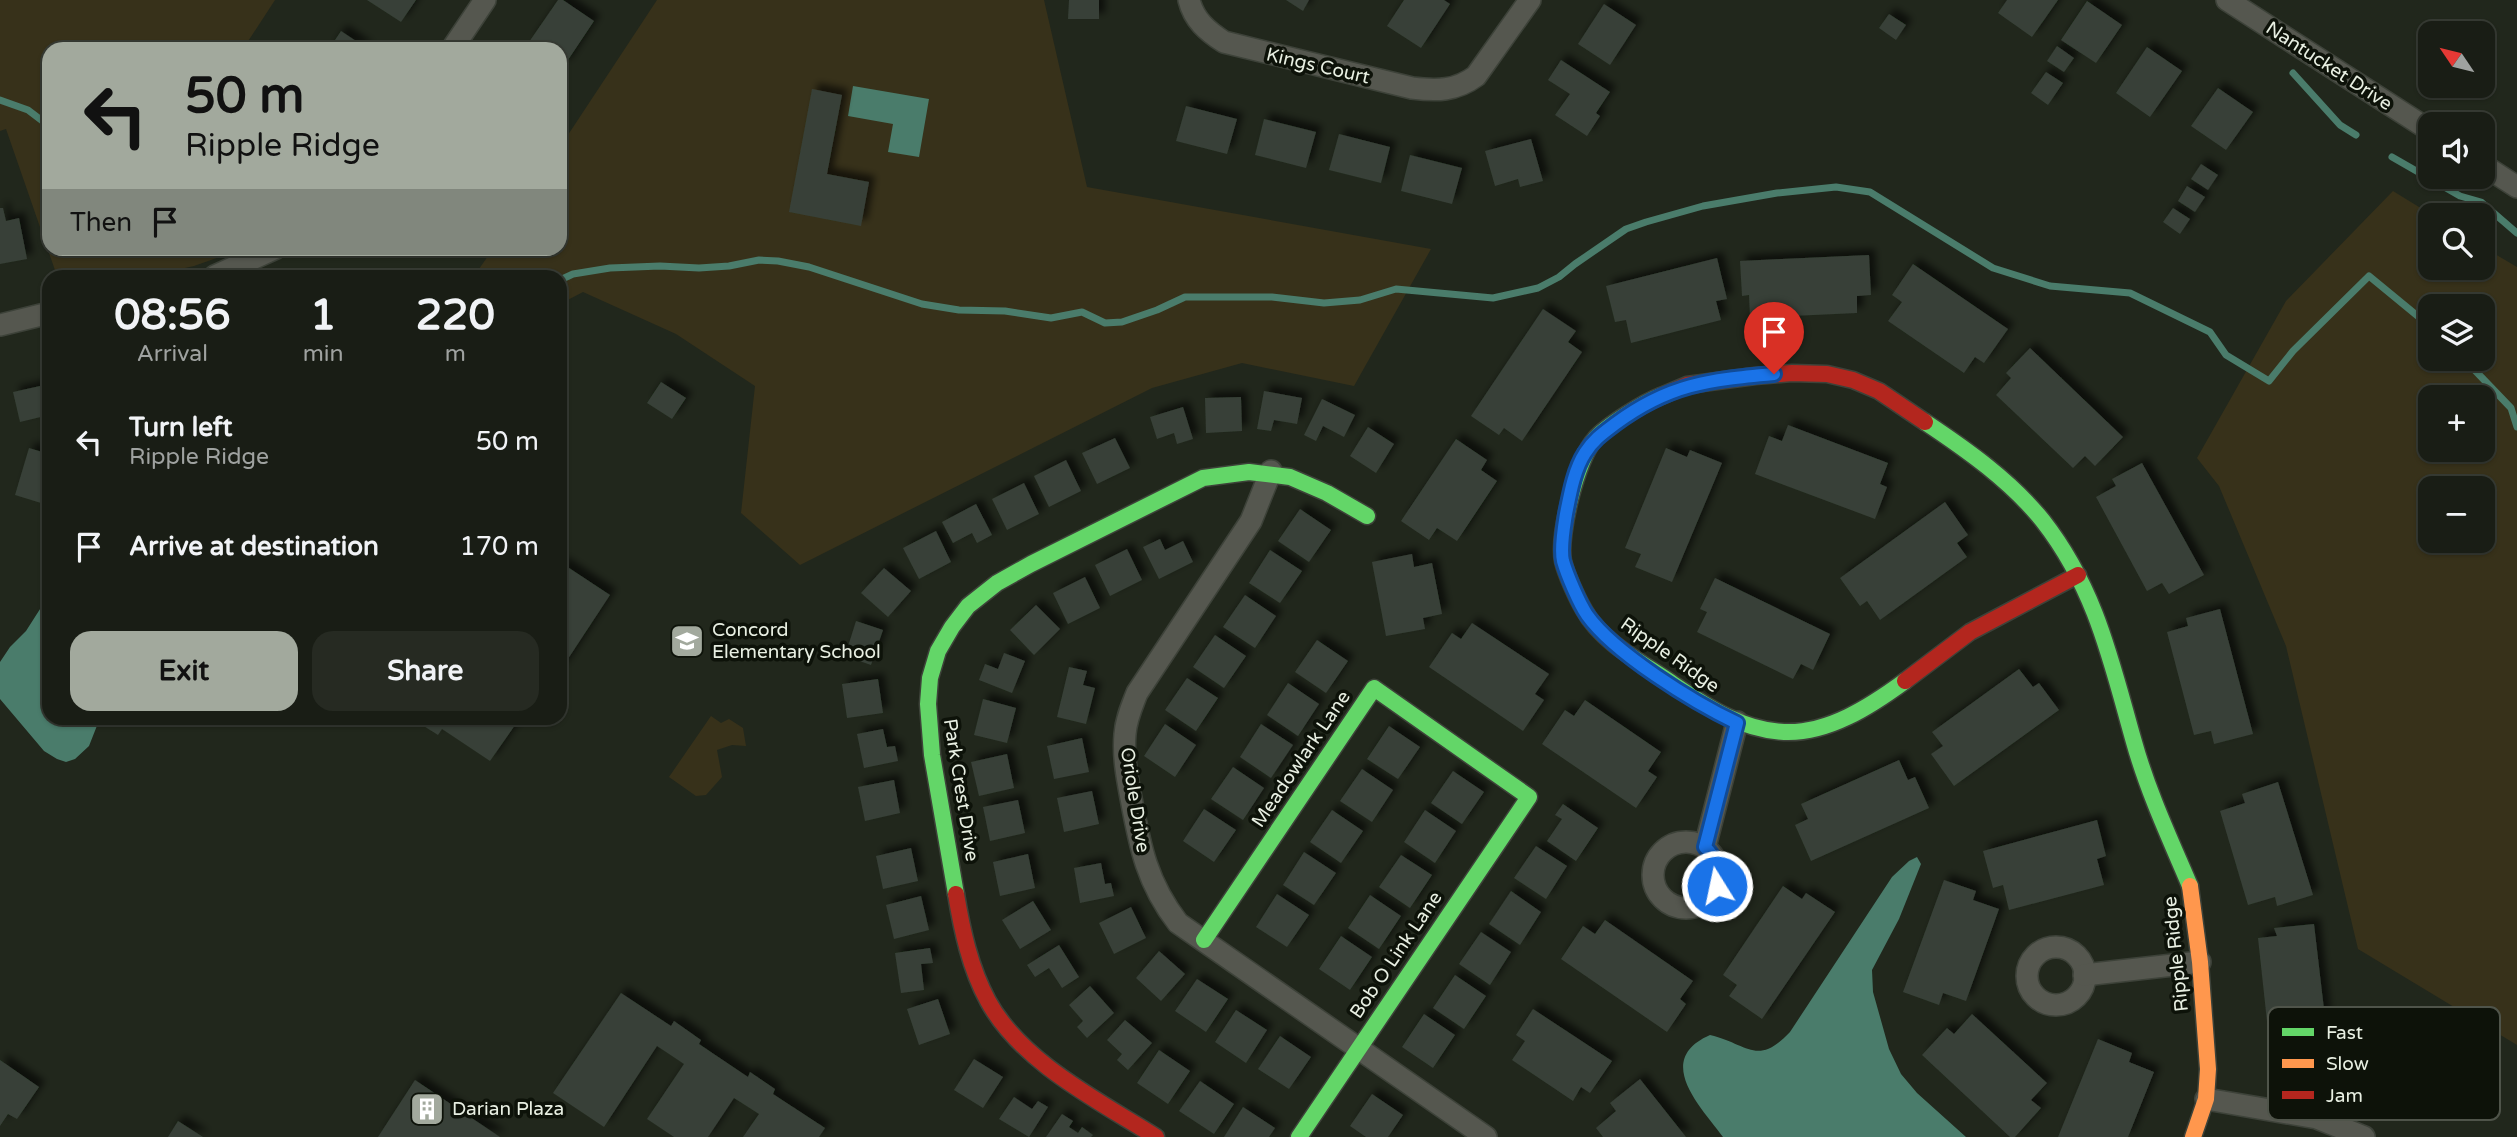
<!DOCTYPE html>
<meta charset="utf-8">
<style>
:root{--surface:#191d15;--page:#262a22;--text:#f1f3f6;--muted:#9fa2a0;--line:#373b34;--accent:#a2a99d}
body{margin:0;font-family:"Varela Round",sans-serif;background:var(--page);color:var(--text);height:100vh;display:flex;flex-direction:column;font-size:26px;white-space:nowrap}
*{box-sizing:border-box;margin:0}
p{font-size:23px;color:var(--muted)}
.icon{flex:none;width:38px;height:38px;fill:none;stroke:currentColor;stroke-width:2;stroke-linecap:round;stroke-linejoin:round}
.map{position:relative;flex:1;overflow:hidden}
.drawer{position:absolute;left:42px;top:270px;width:525px;height:455px;display:flex;flex-direction:column;background:var(--surface);border-radius:21px;box-shadow:0 2px 5px #0004,0 0 0 2px var(--line)}
.drawer>*{flex:none}
.guide{position:absolute;left:42px;top:42px;width:525px;height:214px;border-radius:21px;box-shadow:0 2px 5px #0004,0 0 0 2px var(--line);background:#a2a99d;color:#111;overflow:hidden}
.needle{width:46px;rotate:305deg}
.tools{position:absolute;left:2418px;top:21px;display:grid;gap:14px}
.tools a{display:grid;place-items:center;width:77px;height:77px;border-radius:14px;background:var(--surface);box-shadow:0 2px 5px #0004,0 0 0 2px var(--line);font-size:35px}
.pin{position:absolute;display:grid;place-items:center;width:60px;height:60px;color:#fff;margin:-72px -30px;border-radius:50% 50% 50% 0;rotate:-45deg;box-shadow:0 0 7px #0007}
.pin .icon{rotate:45deg}
.me{position:absolute;width:77px;margin:-38px;rotate:350deg;stroke-linejoin:round;filter:drop-shadow(0 0 5px #0008)}
.turn{display:flex;align-items:center;gap:24px;height:147px;padding:0 28px;font-size:32px}
.turn .icon{width:91px;height:91px;stroke-width:2.5}
.turn b{display:block;font-size:49px;line-height:60px}
.then{display:flex;align-items:center;height:66px;padding:0 28px;background:#0003;gap:14px;font-size:26px}
.eta{display:flex;justify-content:space-evenly;align-items:center;height:119px;text-align:center}
.eta b{font-size:42px;font-weight:800;line-height:49px}
.button{display:flex;gap:14px;margin-top:auto;padding:14px 28px}
.button a{flex:1;height:80px;border-radius:21px;background:var(--accent);color:#111;font-size:28px;font-weight:800;line-height:80px;text-align:center}
.button a+a{background:var(--page);color:var(--text)}
ul{padding:0;list-style:none}
li{display:flex;align-items:center;gap:21px;height:105px;padding:0 28px}
li div{flex:1}
li b{display:block;font-size:26px}
li em{font-style:normal}
.map>svg:first-child{display:block}
</style>
<div class="map">
<svg width="2517" height="1137" viewBox="0 0 2517 1137">
<defs>
<filter id="shadow"><feDropShadow dx="6" dy="-6" stdDeviation="3.5" flood-color="#0009"/></filter>
</defs>
<rect width="100%" height="100%" fill="#21271c"/>
<g fill="#37311a" fill-rule="evenodd">
<polygon points="0,0 275,0 243,49 49,49 49,248 242,249 194,266 149,276 57,276 6,129 0,131"/>
<polygon points="657,0 1044,0 1087,187 1431,249 1354,386 1242,363 1152,388 800,565 741,513 755,386 676,334 583,292 560,304 560,276 474,276 493,249 560,248 560,147"/>
<path d="M2393,191L2432,215L2431,268H2483V247L2517,267V1045L2358,949L2286,646L2219,486L2197,458L2286,301ZM2483,306V359H2431V306ZM2483,397V450H2431V397ZM2431,488H2483V541H2431Z"/>
<polygon points="711,716 721,723 729,719 743,728 746,746 732,745 717,750 722,777 706,795 696,796 669,777"/>
</g>
<g fill="#4a7c6b">
<polygon points="853,86 929,99 919,157 888,152 893,124 848,116"/>
<polygon points="49,595 49,718 100,718 89,746 75,759 66,762 57,759 44,751 0,699 0,662 10,647 26,631"/>
<path d="M1917,857L1921,864L1899,919L1872,970L1873,992L1889,1049L1901,1074L1917,1093L1966,1137H1723C1701,1107 1653,1060 1710,1035C1748,1044 1757,1067 1790,1032L1892,877L1909,861Z"/>
</g>
<g fill="none" stroke-linecap="round" stroke-linejoin="round">
<g stroke="#4a7c6b" stroke-width="7">
<polyline points="2293,73 2340,125 2356,135"/>
<polyline points="0,100 28,110 49,126"/>
<polyline points="2392,157 2460,196 2481,202 2517,233"/>
<polyline points="560,280 573,274 610,268 660,266 699,268 729,266 759,260 778,261 809,267 922,304 959,310 1005,311 1051,318 1082,312 1105,323 1122,322 1157,310 1185,297 1272,297 1324,303 1360,300 1396,289 1493,298 1538,288 1559,277 1575,264 1626,229 1646,222 1703,206 1777,193 1836,187 1870,192 1993,268 2050,286 2130,293 2210,332 2226,355 2269,381 2293,351 2369,276 2431,327"/>
<polyline points="2464,359 2511,408 2517,427"/>
</g>
</g>
<g fill="#374137" filter="url(#shadow)">
<polygon points="367,0 416,0 401,22"/>
<polygon points="558,0 563,0 594,21 564,66 560,63 560,49 539,49 529,42"/>
<polygon points="1069,0 1099,0 1099,19 1068,19"/>
<polygon points="1286,0 1309,0 1303,11"/>
<polygon points="1404,0 1444,0 1450,4 1421,48 1387,26"/>
<polygon points="2007,0 2058,0 2032,37 1998,13"/>
<polygon points="2087,1 2122,25 2096,63 2061,40"/>
<polygon points="1604,4 1636,25 1610,65 1578,44"/>
<polygon points="1889,14 1906,25 1896,40 1879,28"/>
<polygon points="341,31 368,49 329,49"/>
<polygon points="2057,46 2074,58 2064,72 2047,61"/>
<polygon points="2147,47 2182,71 2150,117 2116,93"/>
<polygon points="1561,60 1610,92 1596,113 1600,116 1587,136 1555,115 1570,94 1548,80"/>
<polygon points="2046,72 2063,83 2048,105 2031,93"/>
<polygon points="2218,88 2253,112 2226,150 2191,126"/>
<polygon points="812,89 842,95 827,174 869,182 861,226 789,212"/>
<polygon points="1186,106 1237,119 1227,154 1176,141"/>
<polygon points="1264,119 1316,132 1306,168 1255,155"/>
<polygon points="1339,134 1390,147 1381,183 1329,170"/>
<polygon points="1531,139 1543,181 1520,187 1518,179 1495,186 1485,151"/>
<polygon points="1410,155 1462,168 1452,204 1401,191"/>
<polygon points="2201,164 2218,175 2208,190 2191,179"/>
<polygon points="2187,186 2205,197 2195,212 2178,201"/>
<polygon points="0,208 3,208 6,221 19,218 27,259 0,264"/>
<polygon points="2173,208 2190,219 2180,234 2163,222"/>
<polygon points="1869,255 1871,295 1857,296 1857,313 1750,318 1749,295 1742,296 1740,261"/>
<polygon points="1717,258 1727,299 1716,301 1721,320 1631,343 1626,320 1615,322 1606,286"/>
<polygon points="1913,264 2008,329 1984,363 1975,357 1964,373 1888,321 1902,302 1892,295"/>
<polygon points="1543,309 1576,331 1568,342 1582,352 1522,441 1504,428 1499,435 1471,416"/>
<polygon points="2030,348 2123,437 2095,466 2085,456 2073,468 1996,395 2011,378 2006,373"/>
<polygon points="661,382 686,398 672,419 647,403"/>
<polygon points="49,384 49,415 20,422 13,392"/>
<polygon points="1264,391 1302,398 1297,424 1274,420 1271,431 1257,429"/>
<polygon points="1241,397 1242,431 1206,433 1205,398"/>
<polygon points="1322,399 1355,415 1344,437 1323,426 1316,441 1304,435"/>
<polygon points="1183,407 1193,439 1177,444 1174,433 1157,439 1150,417"/>
<polygon points="1788,425 1888,463 1880,484 1887,487 1875,519 1755,474 1769,436 1782,441"/>
<polygon points="1368,427 1394,444 1376,473 1350,456"/>
<polygon points="1115,438 1130,468 1097,484 1082,453"/>
<polygon points="1456,439 1487,460 1481,470 1497,481 1457,541 1437,528 1429,540 1401,521"/>
<polygon points="29,448 49,454 49,482 41,503 15,495"/>
<polygon points="1666,448 1687,457 1690,450 1722,463 1672,582 1635,567 1641,554 1625,548"/>
<polygon points="1066,460 1081,491 1049,507 1034,476"/>
<polygon points="2142,463 2204,575 2169,594 2162,583 2147,591 2096,497 2116,486 2112,479"/>
<polygon points="1024,483 1039,514 1007,530 992,499"/>
<polygon points="1945,502 1968,535 1957,543 1967,557 1880,620 1867,601 1860,606 1840,578"/>
<polygon points="976,504 992,535 977,543 972,533 953,543 942,522"/>
<polygon points="1300,509 1331,530 1309,562 1278,541"/>
<polygon points="936,531 951,562 919,579 903,548"/>
<polygon points="1160,539 1165,550 1183,541 1193,562 1159,579 1143,547"/>
<polygon points="1127,549 1142,580 1110,596 1095,565"/>
<polygon points="1270,550 1302,571 1280,603 1249,583"/>
<polygon points="1412,554 1414,567 1432,563 1442,614 1423,618 1425,629 1386,636 1372,562"/>
<polygon points="560,562 610,595 560,671"/>
<polygon points="884,568 911,591 888,617 861,593"/>
<polygon points="1085,577 1100,608 1068,624 1053,593"/>
<polygon points="1715,578 1830,634 1813,670 1801,664 1793,679 1697,632 1707,612 1700,609"/>
<polygon points="1245,595 1276,616 1255,648 1223,627"/>
<polygon points="1036,605 1060,629 1034,655 1010,630"/>
<polygon points="2220,609 2253,734 2214,744 2211,731 2194,735 2167,632 2188,626 2186,618"/>
<polygon points="856,621 883,630 871,665 845,656"/>
<polygon points="1472,623 1549,674 1535,694 1544,700 1523,731 1429,667 1452,633 1461,639"/>
<polygon points="1215,635 1246,656 1224,688 1193,667"/>
<polygon points="1317,640 1348,661 1326,693 1295,672"/>
<polygon points="1004,653 1025,661 1012,693 979,680 985,664 998,669"/>
<polygon points="1069,667 1087,671 1083,685 1095,688 1086,724 1057,717"/>
<polygon points="2019,669 2033,687 2039,683 2059,710 1954,786 1931,754 1943,746 1932,732"/>
<polygon points="1187,678 1218,698 1196,731 1165,710"/>
<polygon points="878,679 883,713 847,718 842,684"/>
<polygon points="1288,683 1319,704 1298,736 1267,715"/>
<polygon points="983,699 1016,708 1007,743 974,735"/>
<polygon points="1585,700 1661,752 1648,771 1657,777 1636,808 1542,744 1565,710 1574,716"/>
<polygon points="411,718 520,718 490,761 442,729 438,735"/>
<polygon points="1165,724 1196,745 1175,777 1144,756"/>
<polygon points="1261,724 1293,745 1271,778 1240,757"/>
<polygon points="1389,726 1420,747 1398,779 1367,759"/>
<polygon points="883,729 887,747 895,746 898,761 864,768 857,734"/>
<polygon points="1082,738 1089,772 1054,779 1047,746"/>
<polygon points="1007,754 1014,788 979,796 971,762"/>
<polygon points="1899,760 1908,780 1915,777 1929,808 1811,861 1795,825 1808,819 1801,804"/>
<polygon points="1233,767 1264,788 1243,820 1211,799"/>
<polygon points="1362,769 1393,790 1372,822 1340,801"/>
<polygon points="1453,771 1484,792 1462,824 1431,803"/>
<polygon points="894,780 900,813 865,821 858,787"/>
<polygon points="2278,782 2313,895 2277,906 2275,897 2248,905 2220,811 2245,803 2242,794"/>
<polygon points="1092,791 1099,824 1064,832 1057,798"/>
<polygon points="1018,800 1025,833 990,841 983,807"/>
<polygon points="1563,804 1598,828 1576,861 1547,841 1562,819 1555,815"/>
<polygon points="1204,809 1236,830 1214,862 1183,841"/>
<polygon points="1332,810 1363,831 1341,863 1310,842"/>
<polygon points="1425,810 1456,831 1435,863 1404,842"/>
<polygon points="2097,820 2106,856 2097,859 2104,885 2009,910 2003,885 1993,888 1983,851"/>
<polygon points="1536,846 1567,866 1546,899 1514,878"/>
<polygon points="911,848 918,881 883,889 876,856"/>
<polygon points="1304,852 1336,873 1314,905 1283,885"/>
<polygon points="1028,854 1035,888 1000,896 993,862"/>
<polygon points="1401,855 1432,875 1410,908 1379,887"/>
<polygon points="1101,863 1105,884 1111,883 1114,896 1080,903 1074,868"/>
<polygon points="1944,880 1976,891 1973,900 1999,909 1966,1001 1943,993 1939,1005 1903,992"/>
<polygon points="1783,886 1802,899 1806,893 1835,912 1762,1019 1729,996 1737,985 1723,975"/>
<polygon points="1511,891 1541,912 1520,945 1489,924"/>
<polygon points="1277,894 1309,915 1287,947 1256,927"/>
<polygon points="1370,895 1401,916 1379,949 1348,928"/>
<polygon points="921,896 929,930 894,939 886,905"/>
<polygon points="1033,901 1051,930 1020,949 1002,920"/>
<polygon points="1131,907 1146,938 1114,954 1099,923"/>
<polygon points="1605,920 1693,981 1680,999 1686,1004 1667,1032 1561,959 1583,926 1595,934"/>
<polygon points="2314,924 2329,1052 2291,1056 2290,1047 2270,1049 2258,938 2277,936 2274,928"/>
<polygon points="1481,932 1511,952 1490,985 1459,964"/>
<polygon points="1341,936 1372,957 1350,990 1319,969"/>
<polygon points="1059,945 1079,977 1062,988 1049,968 1035,977 1027,965"/>
<polygon points="930,948 933,963 921,964 924,990 901,993 895,953"/>
<polygon points="1159,951 1185,974 1161,1001 1136,978"/>
<polygon points="1455,975 1486,996 1464,1029 1433,1008"/>
<polygon points="1197,979 1228,999 1206,1032 1175,1011"/>
<polygon points="1090,986 1114,1013 1087,1038 1077,1027 1083,1021 1069,1005"/>
<polygon points="621,993 671,1026 674,1021 701,1040 699,1044 748,1077 750,1072 775,1089 773,1094 825,1128 819,1137 743,1137 759,1114 734,1098 708,1137 674,1137 647,1119 684,1064 657,1046 604,1127 553,1093"/>
<polygon points="938,999 950,1034 919,1045 907,1009"/>
<polygon points="1533,1009 1612,1061 1590,1093 1581,1087 1573,1101 1512,1060 1525,1041 1516,1035"/>
<polygon points="1236,1010 1267,1030 1246,1063 1215,1042"/>
<polygon points="1424,1014 1455,1035 1433,1068 1402,1047"/>
<polygon points="1972,1014 2047,1083 2031,1100 2041,1108 2015,1137 2010,1137 1922,1055 1947,1028 1954,1034"/>
<polygon points="1125,1020 1152,1043 1128,1070 1117,1060 1122,1054 1107,1040"/>
<polygon points="1280,1036 1311,1057 1289,1089 1258,1069"/>
<polygon points="2098,1039 2132,1053 2129,1062 2154,1072 2128,1137 2058,1137"/>
<polygon points="1159,1050 1190,1071 1168,1104 1137,1083"/>
<polygon points="974,1059 1003,1077 983,1108 954,1090"/>
<polygon points="0,1060 39,1087 17,1119 8,1114 0,1126"/>
<polygon points="1640,1079 1686,1137 1603,1137 1596,1128 1616,1111 1610,1103"/>
<polygon points="415,1080 500,1137 378,1137"/>
<polygon points="1200,1081 1234,1104 1214,1134 1179,1111"/>
<polygon points="1372,1094 1403,1115 1388,1137 1366,1137 1350,1126"/>
<polygon points="1014,1097 1032,1109 1038,1101 1048,1107 1029,1137 999,1119"/>
<polygon points="1243,1107 1275,1128 1269,1137 1224,1137"/>
<polygon points="1062,1114 1073,1121 1069,1127 1078,1133 1082,1127 1093,1135 1091,1137 1046,1137"/>
<polygon points="178,1121 203,1137 168,1137"/>
</g>
<g fill="none" stroke-linecap="round" stroke-linejoin="round">
<g stroke="#3d4239" stroke-width="24">
<g id="street">
<path d="M1189,0C1194,20 1207,31 1224,42L1412,88C1437,91 1456,91 1476,76L1530,0"/>
<polyline points="2227,0 2431,131"/>
<polyline points="452,49 485,0"/>
<polyline points="2483,165 2517,187"/>
<polyline points="215,276 276,248"/>
<polyline points="0,325 49,313"/>
<path d="M1271,471L1251,521L1137,693C1132,706 1126,719 1125,734C1123,756 1127,777 1131,798C1140,847 1147,883 1178,923L1486,1137"/>
<circle cx="1686" cy="875" r="33"/>
<polyline points="1705,847 1737,722"/>
<circle cx="2056" cy="976" r="29"/>
<polyline points="2084,975 2200,962"/>
<polyline points="2206,1099 2317,1118 2364,1137"/>
</g>
</g>
<g stroke="#3d4239" stroke-width="19">
<g id="fast">
<path d="M1661,396C1645,402 1606,426 1595,439C1577,459 1558,535 1563,561C1566,574 1577,598 1584,610C1602,643 1643,663 1673,684C1707,707 1742,730 1784,732C1828,734 1871,706 1905,681"/>
<path d="M1925,422C1967,450 2011,481 2043,521C2096,589 2111,661 2134,742C2148,792 2170,839 2190,886"/>
<polyline points="956,894 932,755 928,704 930,678 938,651 952,627 968,606 997,583 1031,564 1203,478 1249,472 1290,477 1327,493 1367,516"/>
<polyline points="1204,940 1374,688 1529,797 1299,1137"/>
</g>
</g>
<g stroke="#3d4239" stroke-width="19">
<polyline id="slow" points="2190,886 2200,962 2208,1069 2206,1099 2193,1137"/>
</g>
<g stroke="#3d4239" stroke-width="19">
<g id="jam">
<polyline points="1661,396 1687,385 1755,376 1792,373 1827,374 1853,380 1879,391 1925,422"/>
<polyline points="1905,681 1970,632 2078,575"/>
<path d="M956,894C962,930 970,968 988,1001C1021,1062 1099,1101 1156,1137"/>
</g>
</g>
<use href="#street" stroke="#55574f" stroke-width="21"/>
<use href="#fast" stroke="#63d668" stroke-width="16"/>
<use href="#slow" stroke="#ff974d" stroke-width="16"/>
<use href="#jam" stroke="#b3261e" stroke-width="16"/>
</g>
<g fill="none" stroke-linecap="round" stroke-linejoin="round">
<g stroke="#114b97" stroke-width="18">
<path id="route" d="M1717,886C1720,870 1717,859 1705,847L1737,723C1693,702 1614,653 1587,615C1579,603 1567,575 1563,561C1560,548 1564,527 1566,514C1570,494 1574,470 1585,453C1593,440 1603,433 1615,424C1669,384 1708,380 1774,374"/>
</g>
<use href="#route" stroke="#1a73e8" stroke-width="12"/>
</g>
<defs>
<g id="school-square" transform="scale(1.75)"><rect x="-9" y="-9" width="18" height="18" rx="4" fill="#a2a99d" stroke="#0d1209"/><path d="M0-5L7-2L0 1L-7-2ZM-4 1L0 2.5L4 1V4Q0 6-4 4Z" fill="#fff"/></g>
<g id="building-square" transform="scale(1.75)"><rect x="-9" y="-9" width="18" height="18" rx="4" fill="#a2a99d" stroke="#0d1209"/><path d="M-4-6H4V6H1V3H-1V6H-4ZM-2.5-4.3h1.7v1.8h-1.7ZM.8-4.3h1.7v1.8H.8ZM-2.5-1h1.7V.8h-1.7ZM.8-1h1.7V.8H.8Z" fill="#fff"/></g>
</defs>
<g fill-rule="evenodd">
<use href="#school-square" x="687" y="641"/>
<use href="#building-square" x="427" y="1109"/>
</g>
<g text-anchor="middle" dominant-baseline="central" stroke-width="7" stroke-linejoin="round" paint-order="stroke">
<g font-size="19" fill="#e8efe2" stroke="#0d1209">
<text transform="translate(1318 66) rotate(13)">Kings Court</text>
<text transform="translate(2329 66) rotate(33)">Nantucket Drive</text>
<text transform="translate(1670 655) rotate(35)">Ripple Ridge</text>
<text transform="translate(1301 759) rotate(-56)">Meadowlark Lane</text>
<text transform="translate(961 790) rotate(81)">Park Crest Drive</text>
<text transform="translate(1135 800) rotate(81)">Oriole Drive</text>
<text transform="translate(2176 954) rotate(-96)">Ripple Ridge</text>
<text transform="translate(1396 955) rotate(-56)">Bob O Link Lane</text>
</g>
<g font-size="19" fill="#e8efe2" stroke="#0d1209" text-anchor="start">
<text x="712" y="630">Concord<tspan x="712" dy="22">Elementary School</tspan></text>
<text x="452" y="1109">Darian Plaza</text>
</g>
</g>
<rect x="2268" y="1007" width="232" height="113" rx="10" fill="#0d1209" stroke="#4f544a" stroke-width="2"/>
<rect x="2282" y="1028" width="32" height="8" fill="#63d668"/>
<rect x="2282" y="1059" width="32" height="9" fill="#ff974d"/>
<rect x="2282" y="1091" width="32" height="8" fill="#b3261e"/>
<g font-size="19" fill="#e8efe2">
<text x="2326" y="1039">Fast</text>
<text x="2326" y="1070">Slow</text>
<text x="2326" y="1102">Jam</text>
</g>
</svg>
<div class="tools">
<a><svg class="needle" viewBox="-14 -14 28 28"><path d="M0-13l5 13h-10z" fill="#e53935"/><path d="M0 13l5-13h-10z" fill="#9fa2a0"/></svg></a>
<a><svg class="icon" aria-label="sound" viewBox="0 0 24 24"><path d="M4 9h4l5-4v14l-5-4H4zM17 9q2 3 0 6"/></svg></a>
<a><svg class="icon" aria-label="search" viewBox="0 0 24 24"><circle cx="10" cy="10" r="6"/><path d="M15 15l6 6"/></svg></a>
<a><svg class="icon" aria-label="layers" viewBox="0 0 24 24"><path d="M12 4l9 5-9 5-9-5zM3 14l9 5 9-5"/></svg></a>
<a>+</a>
<a>−</a>
</div>
<div class="pin" style="left:1774px;top:374px;background:#d93025"><svg class="icon" aria-label="arrive" viewBox="0 0 24 24"><path d="M6 21V4h12l-3 4 3 4H6"/></svg></div>
<svg class="me" style="left:1717px;top:886px" viewBox="-20 -20 40 40"><circle r="17" fill="#1a73e8" stroke="#fff" stroke-width="3"/><path d="M0-11L8 9 0 5-8 9z" fill="#fff"/></svg>
<div class="guide">
<div class="turn"><svg class="icon" aria-label="left" viewBox="0 0 24 24"><path d="M17 20v-9H6M10 6l-5 5 5 5"/></svg><div><b>50 m</b>Ripple Ridge</div></div>
<div class="then">Then<svg class="icon" aria-label="arrive" viewBox="0 0 24 24"><path d="M6 21V4h12l-3 4 3 4H6"/></svg></div>
</div>
<section class="drawer">
<div class="eta">
<div><b>08:56</b><p>Arrival</p></div>
<div><b>1</b><p>min</p></div>
<div><b>220</b><p>m</p></div>
</div>
<ul>
<li><svg class="icon" aria-label="left" viewBox="0 0 24 24"><path d="M17 20v-9H6M10 6l-5 5 5 5"/></svg><div><b>Turn left</b><p>Ripple Ridge</p></div><em>50 m</em></li>
<li><svg class="icon" aria-label="arrive" viewBox="0 0 24 24"><path d="M6 21V4h12l-3 4 3 4H6"/></svg><div><b>Arrive at destination</b></div><em>170 m</em></li>
</ul>
<div class="button"><a>Exit</a><a>Share</a></div>
</section>
</div>
